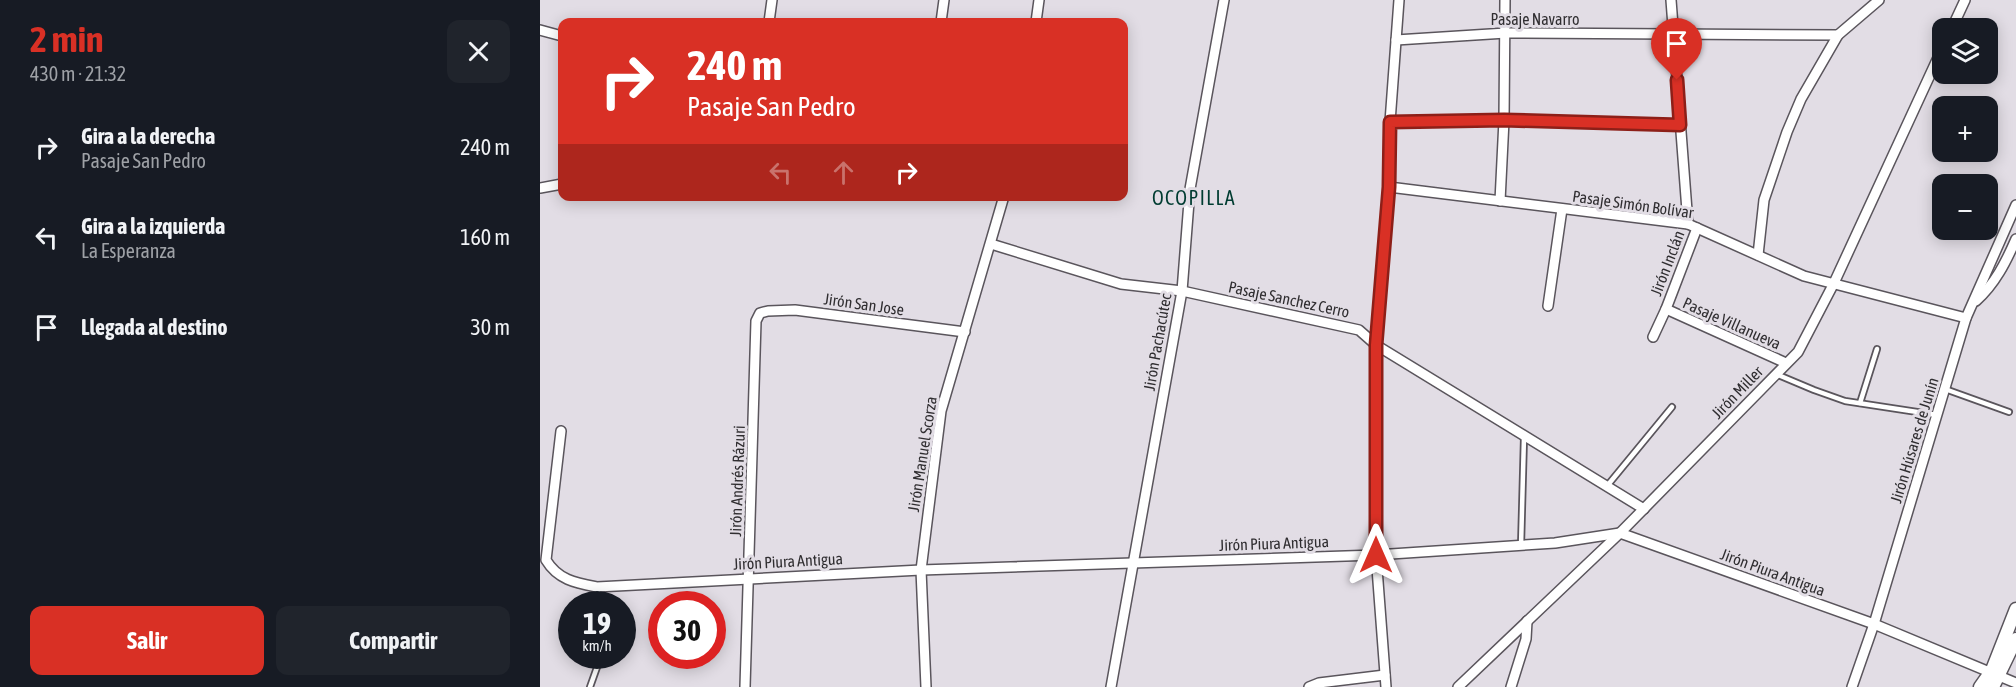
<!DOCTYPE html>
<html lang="es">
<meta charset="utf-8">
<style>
:root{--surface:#171b24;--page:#20242c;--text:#f1f3f6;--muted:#9ea1a6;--accent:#d93025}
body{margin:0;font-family:"Asap Condensed",sans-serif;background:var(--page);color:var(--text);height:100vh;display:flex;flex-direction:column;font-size:22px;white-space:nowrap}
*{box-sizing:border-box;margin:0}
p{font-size:20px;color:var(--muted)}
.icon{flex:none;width:33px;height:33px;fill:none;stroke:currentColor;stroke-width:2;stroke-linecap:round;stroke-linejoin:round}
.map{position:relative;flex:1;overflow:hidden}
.sheet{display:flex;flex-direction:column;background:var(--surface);width:540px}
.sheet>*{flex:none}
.hud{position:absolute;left:18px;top:18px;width:570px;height:183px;border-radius:12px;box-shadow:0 3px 15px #0003;background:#d93025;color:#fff;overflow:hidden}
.tools{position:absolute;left:1392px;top:18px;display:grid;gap:12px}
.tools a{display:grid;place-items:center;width:66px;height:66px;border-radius:12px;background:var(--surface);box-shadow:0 3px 15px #0003;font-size:30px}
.speed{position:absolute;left:18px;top:591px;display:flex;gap:12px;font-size:30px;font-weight:700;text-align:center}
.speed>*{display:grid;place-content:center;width:78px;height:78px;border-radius:50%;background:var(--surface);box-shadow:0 3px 15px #0003;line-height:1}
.speed small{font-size:15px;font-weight:400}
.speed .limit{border:9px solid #d22;background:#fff;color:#111}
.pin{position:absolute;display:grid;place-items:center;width:51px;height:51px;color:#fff;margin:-62px -26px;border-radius:50% 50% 50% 0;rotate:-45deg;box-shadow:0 0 6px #0007}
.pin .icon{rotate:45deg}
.me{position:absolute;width:66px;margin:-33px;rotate:0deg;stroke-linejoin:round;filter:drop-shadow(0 0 4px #0008)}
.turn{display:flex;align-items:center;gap:21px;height:126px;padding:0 30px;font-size:27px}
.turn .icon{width:78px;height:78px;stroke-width:2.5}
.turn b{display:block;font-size:42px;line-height:51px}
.lanes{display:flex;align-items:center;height:57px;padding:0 30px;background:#0003;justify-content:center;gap:30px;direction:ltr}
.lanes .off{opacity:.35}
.round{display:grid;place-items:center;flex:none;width:63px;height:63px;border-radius:12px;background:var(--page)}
.summary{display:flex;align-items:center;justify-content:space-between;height:102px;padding:0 30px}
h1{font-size:36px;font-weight:700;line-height:45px;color:var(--accent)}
.cta{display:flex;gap:12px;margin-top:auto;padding:12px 30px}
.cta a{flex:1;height:69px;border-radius:12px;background:var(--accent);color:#fff;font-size:24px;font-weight:700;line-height:69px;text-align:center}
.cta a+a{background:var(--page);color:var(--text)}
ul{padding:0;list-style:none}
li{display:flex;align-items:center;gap:18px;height:90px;padding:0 30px}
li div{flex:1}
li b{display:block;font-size:22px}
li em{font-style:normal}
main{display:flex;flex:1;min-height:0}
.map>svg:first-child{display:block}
</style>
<main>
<section class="sheet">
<div class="summary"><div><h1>2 min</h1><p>430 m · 21:32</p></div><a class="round"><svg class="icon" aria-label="close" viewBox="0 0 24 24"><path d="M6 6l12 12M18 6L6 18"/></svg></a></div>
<ul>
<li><svg class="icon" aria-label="right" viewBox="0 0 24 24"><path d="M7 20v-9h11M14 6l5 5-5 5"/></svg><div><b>Gira a la derecha</b><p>Pasaje San Pedro</p></div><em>240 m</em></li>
<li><svg class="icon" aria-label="left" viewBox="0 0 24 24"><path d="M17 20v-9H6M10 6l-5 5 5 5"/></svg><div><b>Gira a la izquierda</b><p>La Esperanza</p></div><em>160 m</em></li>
<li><svg class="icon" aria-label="arrive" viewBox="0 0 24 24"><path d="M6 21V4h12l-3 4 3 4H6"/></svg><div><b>Llegada al destino</b></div><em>30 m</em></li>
</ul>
<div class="cta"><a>Salir</a><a>Compartir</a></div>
</section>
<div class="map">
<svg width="1476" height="687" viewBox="0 0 1476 687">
<rect width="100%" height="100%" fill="#e2dde5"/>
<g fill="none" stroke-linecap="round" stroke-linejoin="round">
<g stroke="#5a555c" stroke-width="8">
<g id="service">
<polyline points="1236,374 1274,390 1305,401 1397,415"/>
<polyline points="1405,389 1469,412"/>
<polyline points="1320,403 1337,349"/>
<polyline points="1067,486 1132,407"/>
<polyline points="981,546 984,437"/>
<polyline points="57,587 60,604"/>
<polyline points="50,687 61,656"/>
</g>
</g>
<g stroke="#5a555c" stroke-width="12">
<g id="minor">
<polyline points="1131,0 1148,224"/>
<polyline points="229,22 232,0"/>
<polyline points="401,22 404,0"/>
<polyline points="496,22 499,0"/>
<polyline points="1412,28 1425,0"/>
<polyline points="0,30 22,36"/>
<polyline points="856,40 966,33 1298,35"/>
<polyline points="850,122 964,120 1140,125"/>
<polyline points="849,187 1148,224 1264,276 1426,318"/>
<polyline points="0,188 22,184"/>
<polyline points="960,201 964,120 965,0"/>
<polyline points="451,244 581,284 642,291 819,330 836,345 1104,509"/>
<polyline points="1218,255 1224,200 1247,132 1261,99 1298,35 1339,0"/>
<path d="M1436,301C1455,284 1466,262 1476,239"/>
<polyline points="1008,306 1022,209"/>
<polyline points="1126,309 1246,363"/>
<polyline points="1113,337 1126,309 1157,228"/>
<path d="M21,431L6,560C18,580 36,583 57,587L381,570L836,555L1015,543L1080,533L1334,624L1476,683"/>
<polyline points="205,687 216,321 220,313 228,311 255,310 425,332"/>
<polyline points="386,687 381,570 401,411 464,196"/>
<polyline points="571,687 642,291 650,189 684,0"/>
<polyline points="769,687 779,683 845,675"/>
<polyline points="846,687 836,555 836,345 849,187 850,122 859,0"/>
<polyline points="918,687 1080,533 1258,352 1294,283 1402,49"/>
<polyline points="971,687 986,639 987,621"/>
<polyline points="1312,687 1334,624 1426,318 1476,205"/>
</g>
</g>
<g stroke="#5a555c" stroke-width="15">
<g id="tertiary">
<polyline points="1440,687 1452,670 1476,609"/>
<polyline points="1453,687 1476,639"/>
</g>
</g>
<use href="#service" stroke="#fff" stroke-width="4.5"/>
<use href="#minor" stroke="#fff" stroke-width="9"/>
<use href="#tertiary" stroke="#fff" stroke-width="12"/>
</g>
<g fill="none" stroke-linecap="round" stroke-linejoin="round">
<g stroke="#8d1f18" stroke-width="15">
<polyline id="route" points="836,555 836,345 849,187 850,122 964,120 1140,125 1137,80"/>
</g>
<use href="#route" stroke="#d93025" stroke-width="10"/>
</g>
<g text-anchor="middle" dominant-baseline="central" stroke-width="6" stroke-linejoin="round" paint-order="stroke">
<g font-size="16" fill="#302e31" stroke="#e2dde5">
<text x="995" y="19">Pasaje Navarro</text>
<text transform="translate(1093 204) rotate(8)">Pasaje Simón Bolívar</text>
<text transform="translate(1127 263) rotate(-69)">Jirón Inclán</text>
<text transform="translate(749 299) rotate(12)">Pasaje Sanchez Cerro</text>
<text transform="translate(324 304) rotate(8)">Jirón San Jose</text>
<text transform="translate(1192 323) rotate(24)">Pasaje Villanueva</text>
<text transform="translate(617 342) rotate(-80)">Jirón Pachacútec</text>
<text transform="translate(1197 392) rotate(-46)">Jirón Miller</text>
<text transform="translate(1374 440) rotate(-73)">Jirón Húsares de Junín</text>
<text transform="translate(382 454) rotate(-81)">Jirón Manuel Scorza</text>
<text transform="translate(197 481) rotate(-88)">Jirón Andrés Rázuri</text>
<text transform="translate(734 543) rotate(-2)">Jirón Piura Antigua</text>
<text transform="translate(248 561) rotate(-3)">Jirón Piura Antigua</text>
<text transform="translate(1233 572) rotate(20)">Jirón Piura Antigua</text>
</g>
<g font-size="20" letter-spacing="1.5" fill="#003c31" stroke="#e2dde5">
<text x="654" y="197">OCOPILLA</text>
</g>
</g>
</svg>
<div class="tools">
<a><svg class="icon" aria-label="layers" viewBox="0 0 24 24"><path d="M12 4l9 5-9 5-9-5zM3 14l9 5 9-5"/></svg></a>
<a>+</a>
<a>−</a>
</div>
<div class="speed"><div>19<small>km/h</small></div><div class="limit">30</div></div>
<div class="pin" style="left:1137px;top:80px;background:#d93025"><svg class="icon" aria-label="arrive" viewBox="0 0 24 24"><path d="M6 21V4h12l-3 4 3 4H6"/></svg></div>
<svg class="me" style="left:836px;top:555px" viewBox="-20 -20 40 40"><path d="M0-17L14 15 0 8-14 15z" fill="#d93025" stroke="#fff" stroke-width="4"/></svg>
<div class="hud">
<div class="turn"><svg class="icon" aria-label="right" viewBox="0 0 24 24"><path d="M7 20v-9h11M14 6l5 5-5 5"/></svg><div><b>240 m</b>Pasaje San Pedro</div></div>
<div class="lanes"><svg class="icon off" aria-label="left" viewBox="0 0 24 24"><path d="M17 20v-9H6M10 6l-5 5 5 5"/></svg><svg class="icon off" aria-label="ahead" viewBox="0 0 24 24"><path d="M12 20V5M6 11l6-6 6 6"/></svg><svg class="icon" aria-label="right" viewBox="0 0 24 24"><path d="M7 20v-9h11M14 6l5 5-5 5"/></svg></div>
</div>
</div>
</main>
